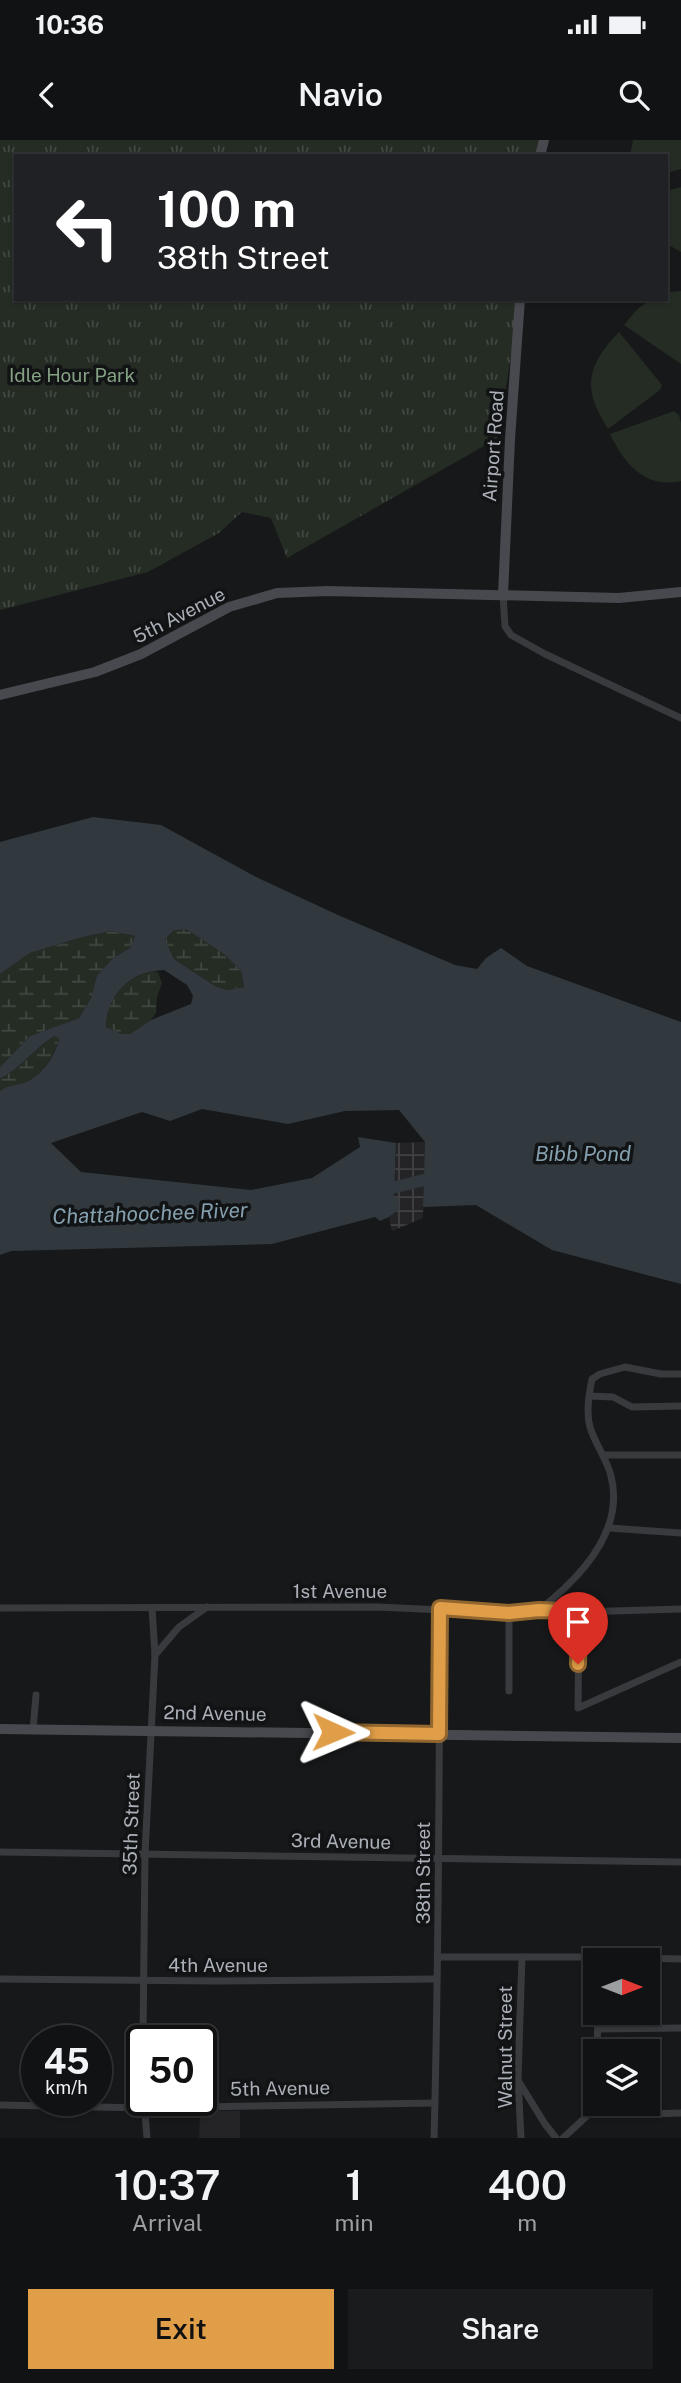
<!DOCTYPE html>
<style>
:root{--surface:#111213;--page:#1a1b1c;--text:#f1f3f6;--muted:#9c9ea0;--line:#303233;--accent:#e19e48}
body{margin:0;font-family:"Public Sans",sans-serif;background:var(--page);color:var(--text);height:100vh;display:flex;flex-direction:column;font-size:26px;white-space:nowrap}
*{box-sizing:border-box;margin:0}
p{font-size:23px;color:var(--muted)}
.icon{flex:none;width:38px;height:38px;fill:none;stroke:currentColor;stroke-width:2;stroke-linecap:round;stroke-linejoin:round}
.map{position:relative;height:1998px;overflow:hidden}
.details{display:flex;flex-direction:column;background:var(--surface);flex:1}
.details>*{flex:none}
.guide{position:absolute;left:14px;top:14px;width:654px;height:147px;border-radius:0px;box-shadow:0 2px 5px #0004,0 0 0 2px var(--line);background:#202124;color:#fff;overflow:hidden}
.needle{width:46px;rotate:90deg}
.fabs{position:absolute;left:583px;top:1808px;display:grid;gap:14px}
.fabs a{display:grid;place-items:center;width:77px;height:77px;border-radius:0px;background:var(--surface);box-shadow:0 2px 5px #0004,0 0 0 2px var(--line);font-size:35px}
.speed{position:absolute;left:21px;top:1885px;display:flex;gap:14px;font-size:35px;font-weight:700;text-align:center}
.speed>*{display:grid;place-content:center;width:91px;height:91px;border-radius:50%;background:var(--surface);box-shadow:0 2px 5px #0004,0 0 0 2px var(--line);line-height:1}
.speed small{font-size:18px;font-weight:400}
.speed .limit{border:4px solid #111;border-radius:10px;background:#fff;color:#111}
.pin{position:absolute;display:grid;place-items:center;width:60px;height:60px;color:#fff;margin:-72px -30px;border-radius:50% 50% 50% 0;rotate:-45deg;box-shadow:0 0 7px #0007}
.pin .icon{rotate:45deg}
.me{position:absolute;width:77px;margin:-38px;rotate:91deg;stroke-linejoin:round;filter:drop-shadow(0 0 5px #0008)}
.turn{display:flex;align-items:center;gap:24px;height:147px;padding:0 28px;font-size:32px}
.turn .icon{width:91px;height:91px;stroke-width:2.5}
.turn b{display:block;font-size:49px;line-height:60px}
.eta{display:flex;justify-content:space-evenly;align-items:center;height:119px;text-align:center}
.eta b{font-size:42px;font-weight:600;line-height:49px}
.primary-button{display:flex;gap:14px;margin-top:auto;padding:14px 28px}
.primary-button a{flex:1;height:80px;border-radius:0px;background:var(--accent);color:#111;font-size:28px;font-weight:600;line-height:80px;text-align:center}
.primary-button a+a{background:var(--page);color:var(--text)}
.status{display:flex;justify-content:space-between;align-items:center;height:49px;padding:0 35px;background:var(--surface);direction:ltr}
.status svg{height:19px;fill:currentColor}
header{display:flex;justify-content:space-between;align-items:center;height:91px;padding:0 28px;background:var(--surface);font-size:32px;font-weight:600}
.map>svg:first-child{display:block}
</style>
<div class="status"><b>10:36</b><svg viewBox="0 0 49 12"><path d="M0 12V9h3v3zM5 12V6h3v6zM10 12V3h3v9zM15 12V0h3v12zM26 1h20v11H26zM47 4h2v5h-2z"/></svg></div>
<header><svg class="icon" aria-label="back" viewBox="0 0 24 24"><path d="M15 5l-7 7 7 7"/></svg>Navio<svg class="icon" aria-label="search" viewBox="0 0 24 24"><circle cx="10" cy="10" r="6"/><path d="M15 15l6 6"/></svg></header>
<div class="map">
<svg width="681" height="1998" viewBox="0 0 681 1998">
<defs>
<pattern id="industrial-grid" width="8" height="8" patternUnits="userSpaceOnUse" patternTransform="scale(1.75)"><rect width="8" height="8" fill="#242426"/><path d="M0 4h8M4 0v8" fill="none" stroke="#414143"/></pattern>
<pattern id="wetland-marsh" width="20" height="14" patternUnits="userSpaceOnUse" patternTransform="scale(1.75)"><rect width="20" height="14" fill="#242c24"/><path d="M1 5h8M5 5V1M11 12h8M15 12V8" fill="none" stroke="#414842"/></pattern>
<pattern id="park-tufts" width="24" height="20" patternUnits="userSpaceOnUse" patternTransform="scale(1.75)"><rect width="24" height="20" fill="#242c24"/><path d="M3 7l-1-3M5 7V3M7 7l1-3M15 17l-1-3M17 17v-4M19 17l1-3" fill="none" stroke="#414842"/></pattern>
</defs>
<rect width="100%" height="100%" fill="#171819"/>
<polygon fill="#242426" points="200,1971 240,1971 240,1998 199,1998"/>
<polygon fill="url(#industrial-grid)" points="425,1002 423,1078 392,1091 389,1077 399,1069 394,1058 396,1003"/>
<g fill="#242c24">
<polygon points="633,0 681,0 681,29 667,33 667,16 630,16"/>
<polygon points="681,47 681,112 667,104 667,51"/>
<path d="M681,151V224L624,185C638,168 644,159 667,159V152Z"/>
<path d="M619,192L662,245L660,250L608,289C582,249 586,226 619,192Z"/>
<path d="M674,271L679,275L681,283V341C644,349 624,323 610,294Z"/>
</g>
<g fill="url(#wetland-marsh)">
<polygon points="186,789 225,815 241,831 244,847 227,850 215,846 174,819 165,801 173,791"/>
<polygon points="111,791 135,796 130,808 113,818 97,835 91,858 79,878 30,896 0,927 0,834 30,813 79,798"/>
<path d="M152,831L158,832L162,843L157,857L156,873L151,880L130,894H122L106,887C108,854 122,840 152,831Z"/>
<path d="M54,896L59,899C54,916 43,934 26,942C17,946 8,944 0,951V939C21,928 35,909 54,896Z"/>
</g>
<polygon fill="url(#park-tufts)" points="0,0 545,0 543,16 16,16 16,159 520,159 498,298 287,418 271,378 242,372 219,393 148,432 0,470"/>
<path fill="#31393e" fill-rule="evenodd" d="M93,677L161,685L256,737L338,775L455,825L477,829L486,818L501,808L527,826L681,882V1144L552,1110L476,1065L423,1067L425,1002L399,970L345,971L288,984L202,969L170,981L142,972L51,1003L81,1032L251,1050L312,1038L360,1007L358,997L396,1003L394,1057L399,1058V1069L389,1077L380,1081L375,1077L272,1104L11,1111L0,1115V951C8,944 17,946 26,942C43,934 55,916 59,899L54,896C34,909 21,928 0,939V927L30,896L79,878L91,858L97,835L113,818L130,808L135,796L111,791L79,798L30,813L0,834V702ZM186,789L225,815L241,831L244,847L227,850L215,846L174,819L165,800L173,791ZM164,830L187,845L193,856L191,864L151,880L130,894H122L106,887C107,854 130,831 164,830Z"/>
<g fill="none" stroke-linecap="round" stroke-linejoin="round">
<polyline stroke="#31393e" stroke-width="12" points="380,1051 440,1036"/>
<g stroke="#393a3e" stroke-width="7">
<polyline points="503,455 505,486 511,495 545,514 681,578"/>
<polyline points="590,1256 613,1257 632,1267 681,1266"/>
<polyline points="603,1315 681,1315"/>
<polyline points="609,1388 681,1393"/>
<polyline points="0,1468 377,1467 509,1473 539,1470 579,1472 681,1469"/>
<path d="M539,1470C579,1439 625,1391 611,1336C607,1319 595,1304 590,1287C586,1273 589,1253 592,1239L600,1234L625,1227L661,1234H681"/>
<polyline points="579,1472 578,1568 681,1522"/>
<polyline points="509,1473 509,1551"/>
<polyline points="155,1515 179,1487 207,1467"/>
<polyline points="33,1590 36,1555"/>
<polyline points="0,1712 681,1722"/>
<polyline points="438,1817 598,1817 681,1819"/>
<polyline points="0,1839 215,1841 436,1839"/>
<polyline points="598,1889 681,1888"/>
<polyline points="143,1900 145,1714 155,1515 152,1468"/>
<polyline points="597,1911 598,1872"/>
<polyline points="519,1942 545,1984 556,1998"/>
<polyline points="144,1960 147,1998"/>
<path d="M629,1964C645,1975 663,1974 681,1973"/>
<polyline points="0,1965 144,1968 435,1963"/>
<path d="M434,1998C439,1821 439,1645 440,1468"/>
<polyline points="521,1998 518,1938 522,1817"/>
<polyline points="563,1998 600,1964"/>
</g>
<g stroke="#47494e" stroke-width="10">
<polyline points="540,16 544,0"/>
<polyline points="503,455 510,299 520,159"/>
<polyline points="0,555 95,532 141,514 229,467 277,453 328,451 619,458 681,452"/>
<polyline points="0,1589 681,1598"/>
</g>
</g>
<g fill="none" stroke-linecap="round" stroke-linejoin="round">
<g stroke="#92672f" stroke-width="18">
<polyline id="route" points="333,1592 439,1594 440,1468 509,1473 539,1470 579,1472 578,1524"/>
</g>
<use href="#route" stroke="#e19e48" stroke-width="12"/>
</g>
<g text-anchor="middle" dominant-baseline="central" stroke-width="7" stroke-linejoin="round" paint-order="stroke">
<g font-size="19" fill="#85a184" stroke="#121314">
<text x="72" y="235">Idle Hour Park</text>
</g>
<g font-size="19" fill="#abb0b8" stroke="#121314">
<text transform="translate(493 306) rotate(-86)">Airport Road</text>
<text transform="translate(179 475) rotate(-27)">5th Avenue</text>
<text x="340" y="1451">1st Avenue</text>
<text transform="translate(215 1573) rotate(1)">2nd Avenue</text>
<text transform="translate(131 1684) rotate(-88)">35th Street</text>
<text transform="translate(341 1701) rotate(1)">3rd Avenue</text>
<text transform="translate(423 1733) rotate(-90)">38th Street</text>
<text x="218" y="1825">4th Avenue</text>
<text transform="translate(505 1907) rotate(-90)">Walnut Street</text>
<text transform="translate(280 1948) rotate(-1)">5th Avenue</text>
</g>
<g font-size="21" font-style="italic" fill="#85a0af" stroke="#121314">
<text x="583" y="1013">Bibb Pond</text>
<text transform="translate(150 1073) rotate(-2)">Chattahoochee River</text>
</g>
</g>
</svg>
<div class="fabs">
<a><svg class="needle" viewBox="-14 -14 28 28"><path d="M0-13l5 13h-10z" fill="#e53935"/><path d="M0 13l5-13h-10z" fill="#9c9ea0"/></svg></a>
<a><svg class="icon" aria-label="layers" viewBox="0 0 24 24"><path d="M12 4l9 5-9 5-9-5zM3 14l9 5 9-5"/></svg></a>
</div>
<div class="speed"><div>45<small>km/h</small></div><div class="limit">50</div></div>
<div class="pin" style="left:578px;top:1524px;background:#d93025"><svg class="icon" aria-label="arrive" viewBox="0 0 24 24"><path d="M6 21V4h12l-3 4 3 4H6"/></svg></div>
<svg class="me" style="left:333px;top:1592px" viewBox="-20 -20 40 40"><path d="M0-17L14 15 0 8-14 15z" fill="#e19e48" stroke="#fff" stroke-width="4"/></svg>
<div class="guide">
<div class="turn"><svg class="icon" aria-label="left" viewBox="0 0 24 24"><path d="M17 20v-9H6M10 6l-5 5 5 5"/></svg><div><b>100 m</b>38th Street</div></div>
</div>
</div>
<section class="details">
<div class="eta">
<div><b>10:37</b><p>Arrival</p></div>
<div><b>1</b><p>min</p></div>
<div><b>400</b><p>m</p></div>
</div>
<div class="primary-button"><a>Exit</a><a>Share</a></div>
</section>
